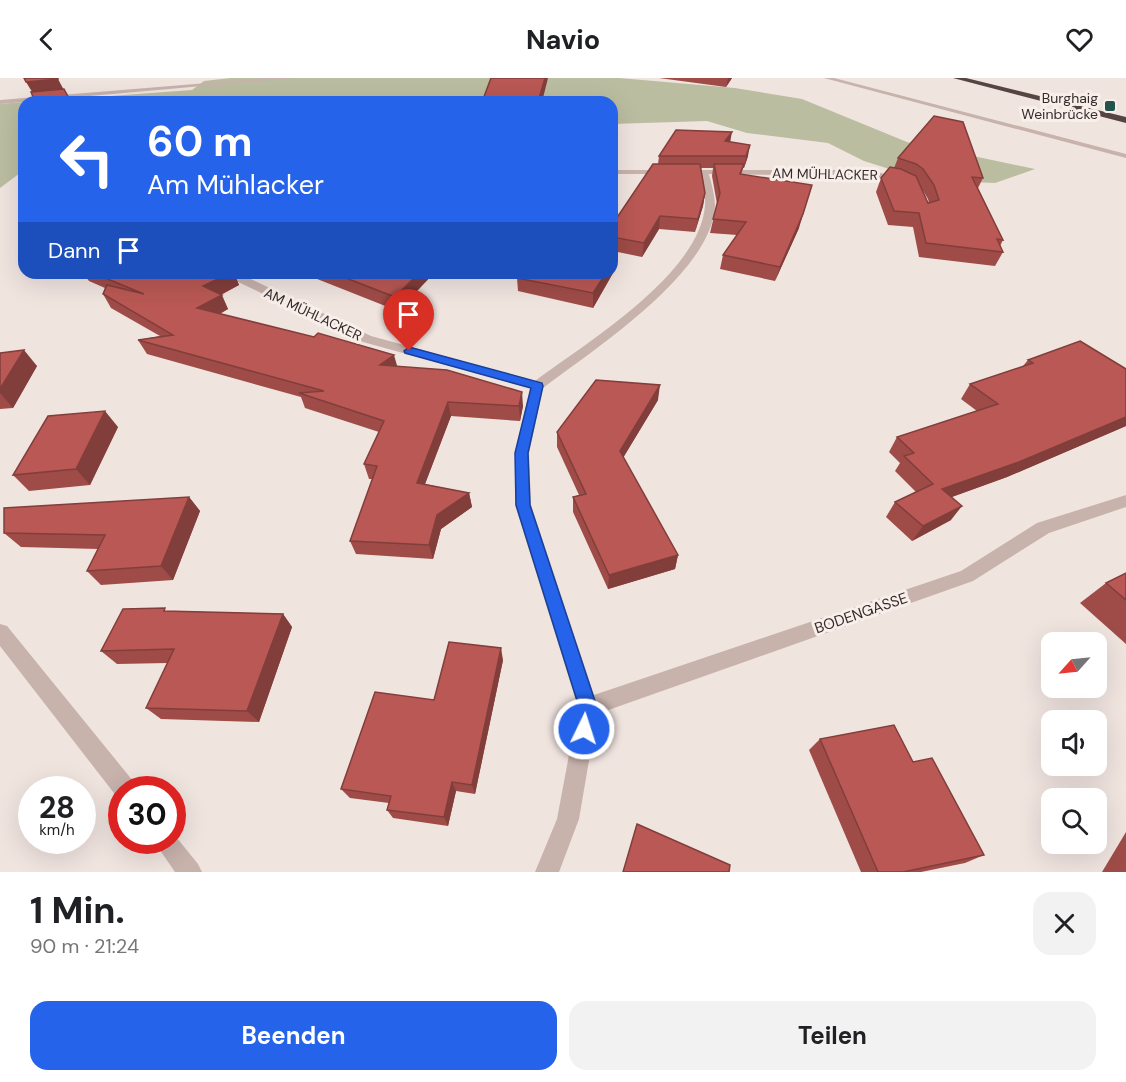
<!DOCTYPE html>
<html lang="de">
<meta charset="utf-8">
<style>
:root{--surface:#fff;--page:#f2f2f2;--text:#202124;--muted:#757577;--accent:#2563eb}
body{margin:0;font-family:"DM Sans",sans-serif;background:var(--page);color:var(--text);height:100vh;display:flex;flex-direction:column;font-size:22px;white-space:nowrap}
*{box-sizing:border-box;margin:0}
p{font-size:20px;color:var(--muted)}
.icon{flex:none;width:33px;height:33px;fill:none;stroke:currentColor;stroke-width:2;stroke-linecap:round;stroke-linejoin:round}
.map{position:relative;height:794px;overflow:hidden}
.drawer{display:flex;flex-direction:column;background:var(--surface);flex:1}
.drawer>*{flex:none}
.guide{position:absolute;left:18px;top:18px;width:600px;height:183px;border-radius:18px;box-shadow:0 6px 24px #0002;background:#2563eb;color:#fff;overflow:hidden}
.needle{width:39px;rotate:243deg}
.buttons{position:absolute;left:1041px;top:554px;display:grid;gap:12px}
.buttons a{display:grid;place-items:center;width:66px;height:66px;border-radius:12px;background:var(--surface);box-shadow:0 6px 24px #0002;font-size:30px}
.speed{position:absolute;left:18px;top:698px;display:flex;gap:12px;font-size:30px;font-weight:700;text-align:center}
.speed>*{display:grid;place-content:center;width:78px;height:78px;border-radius:50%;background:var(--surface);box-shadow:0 6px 24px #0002;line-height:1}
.speed small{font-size:15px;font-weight:400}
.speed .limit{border:9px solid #d22;background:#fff;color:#111}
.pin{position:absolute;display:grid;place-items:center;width:51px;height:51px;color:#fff;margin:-62px -26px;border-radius:50% 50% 50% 0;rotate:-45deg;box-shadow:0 0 6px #0007}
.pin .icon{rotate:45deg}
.me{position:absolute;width:66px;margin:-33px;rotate:4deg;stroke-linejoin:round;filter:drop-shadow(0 0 4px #0008)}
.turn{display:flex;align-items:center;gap:21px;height:126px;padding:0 30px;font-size:27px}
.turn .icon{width:78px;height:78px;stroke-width:2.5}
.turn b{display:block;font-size:42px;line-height:51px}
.then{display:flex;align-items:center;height:57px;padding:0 30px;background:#0003;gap:12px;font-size:22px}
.round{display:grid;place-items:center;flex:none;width:63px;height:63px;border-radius:18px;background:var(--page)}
.head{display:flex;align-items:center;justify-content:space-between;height:102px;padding:0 30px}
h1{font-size:36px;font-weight:700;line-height:45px}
.action{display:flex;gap:12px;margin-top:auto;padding:12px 30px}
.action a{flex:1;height:69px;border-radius:18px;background:var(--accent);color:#fff;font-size:24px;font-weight:700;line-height:69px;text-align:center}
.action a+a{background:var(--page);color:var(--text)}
header{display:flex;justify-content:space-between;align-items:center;height:78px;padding:0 30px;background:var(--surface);font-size:27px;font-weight:700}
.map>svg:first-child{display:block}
</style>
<header><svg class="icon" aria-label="back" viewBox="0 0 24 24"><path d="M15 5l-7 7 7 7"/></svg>Navio<svg class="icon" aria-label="heart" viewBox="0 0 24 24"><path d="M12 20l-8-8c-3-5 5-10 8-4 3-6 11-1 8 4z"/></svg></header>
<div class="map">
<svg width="1126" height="794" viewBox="0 0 1126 794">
<rect width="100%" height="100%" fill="#f0e4df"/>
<g fill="#babda0">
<polygon points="231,0 619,0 735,10 802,21 907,64 1035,91 995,105 924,102 864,83 828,65 747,55 707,43 612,46 612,24 30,24 192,12 204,3"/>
<polygon points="24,24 24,92 0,110 0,26"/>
</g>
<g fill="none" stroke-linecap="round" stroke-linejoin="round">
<polygon fill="#c7b2ac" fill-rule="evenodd" points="704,92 869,92 905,101 901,104 869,98 701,96 700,94"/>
<g fill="#c7b2ac" fill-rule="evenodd">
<polygon points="267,0 293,0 0,26 0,22"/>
<polygon points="824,0 834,0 1126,76 1126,80"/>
<path d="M612,92H707C711,101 715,118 715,128C712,195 593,272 543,310L529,375L531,427L594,617L961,493L1037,445L1126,417V429L1049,455L973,503L597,636L579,741L559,794H535L557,741L578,629L515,427V375L530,310L363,264L234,202L226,195H238L371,258L535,303C586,265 699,197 705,128C706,119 702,106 700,96H612Z"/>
<polygon points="0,546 7,548 133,703 136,711 122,711 122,721 117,719 0,568"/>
<polygon points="172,754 198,786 202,794 175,794 153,762 172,762"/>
</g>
<polygon fill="#564442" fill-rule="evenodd" points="953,0 966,0 1126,39 1126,45"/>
</g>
<g fill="#9f4c48" fill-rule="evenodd">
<polygon points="659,0 732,0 726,9"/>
<polygon points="731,64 748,78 744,90 743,90 741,97 799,150 775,203 720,191 723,177 737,157 710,155 717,126 712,98 713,90 701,90 705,115 703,128 695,154 659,151 642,179 613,173 613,195 593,230 518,213 517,200 612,147 658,86 659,78"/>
<path d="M898,80L983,100L978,110L1003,162L1000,168L1003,174L995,188L919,179L913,149L888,147L876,114L881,100L894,90ZM922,111L928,121L929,125H928Z"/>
<polygon points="83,195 234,195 239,207 221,217 228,231 220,236 397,289 523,328 520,343 451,338 425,406 469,415 472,429 441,451 433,481 356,476 350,463 373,401 369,401 364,386 379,354 305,330 301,319 147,276 138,262 160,258 111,230 103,216 105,210 89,203"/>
<polygon points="243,195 263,195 254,200"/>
<polygon points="302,195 434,195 398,233"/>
<polygon points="0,275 37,288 13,330 0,331"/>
<polygon points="1028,282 1126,291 1126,348 1007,399 952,419 951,442 912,463 886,439 895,424 916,414 895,393 900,385 889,374 897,359 977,333 961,321 970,306 1023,288"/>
<polygon points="658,322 623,380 678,477 675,491 608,511 573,434 573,419 579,417 557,369 557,354"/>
<polygon points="118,349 90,407 29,413 13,397"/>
<polygon points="189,419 200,433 173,502 101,507 87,493 98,471 21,469 4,455"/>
<polygon points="1126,495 1126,566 1080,525 1106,505"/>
<polygon points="168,533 283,536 292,549 259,644 161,641 146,630 168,585 117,586 101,573"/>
<polygon points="503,582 475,716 456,713 448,748 393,740 387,732 389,725 350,720 341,711 434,622"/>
<polygon points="820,661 913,684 984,777 965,785 921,794 861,794 809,672"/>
<polygon points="1126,754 1126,794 1102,794"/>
</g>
<g fill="#823e3b">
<polygon points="545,0 548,0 542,24 538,24"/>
<polygon points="728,0 732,0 726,9"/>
<polygon points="58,1 65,14 34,17 26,4"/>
<polygon points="732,54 730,65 725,63"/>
<polygon points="750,67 748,78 744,90 746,78"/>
<polygon points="812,107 799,150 775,203 780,189"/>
<polygon points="705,115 703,128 695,154 698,141"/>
<polygon points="660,138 659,151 642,179 644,165"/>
<polygon points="614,181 613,195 593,230 593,215 606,195 612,195 612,185"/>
<polygon points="230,195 234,195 239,207 210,222 203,208"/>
<polygon points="252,195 263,195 254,200"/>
<polygon points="419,195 434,195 398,233 395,219"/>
<polygon points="222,217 228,231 204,244 197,230"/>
<polygon points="24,272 37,288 13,330 0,315 0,311"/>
<polygon points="394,277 398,291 380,287"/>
<polygon points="660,307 658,322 618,388 620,373"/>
<polygon points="522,314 523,328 520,343 519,328"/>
<polygon points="448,324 451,338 420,419 417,405"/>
<polygon points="105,333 118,349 90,407 76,391"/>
<polygon points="1126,339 1126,348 1007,399 932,426 942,411"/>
<polygon points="469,415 472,429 441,451 433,481 429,467 437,437"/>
<polygon points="189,419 200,433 173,502 161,488"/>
<polygon points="962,428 951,442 912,463 923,448"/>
<polygon points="678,477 675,491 608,511 609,497"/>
<polygon points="283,536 292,549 259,644 247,633"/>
<polygon points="501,570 503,582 475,716 472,707"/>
<polygon points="452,704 456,713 448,748 444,739"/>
</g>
<g fill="#b95854" stroke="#823e3b" stroke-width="1.5">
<polygon points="24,0 58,0 58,1 26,4"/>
<polygon points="491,0 545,0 538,24 482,24"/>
<polygon points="64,11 71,24 35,24 31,14"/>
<polygon points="934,38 963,44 983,100 972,99 1003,162 997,161 1003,174 926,165 919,135 894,133 881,100 890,89 901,91 916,98 928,125 939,122 934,107 923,91 916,86 898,80"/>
<polygon points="676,52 732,54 725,63 750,67 746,78 659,78"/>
<polygon points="653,86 700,86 705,115 698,141 660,138 644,165 612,159 612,147"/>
<polygon points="714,86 744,86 740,96 812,107 803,136 780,189 723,177 746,144 713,141 720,115"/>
<polygon points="612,161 614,181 612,185"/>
<polygon points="93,195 230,195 203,208 222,217 197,230 314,259 318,255 394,277 380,287 447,292 522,314 519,328 448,324 417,405 469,415 437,437 429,467 350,463 377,388 364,386 384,343 299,315 324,313 138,262 173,257 103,216 107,207 144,216"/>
<polygon points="333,195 419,195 395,219"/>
<polygon points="520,195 606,195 593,215 517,200"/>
<polygon points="1080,263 1126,291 1126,339 1019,384 942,411 962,428 923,448 895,424 933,406 904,378 914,375 897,359 998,326 970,306 1033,285 1028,282"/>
<polygon points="24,272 0,311 0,275"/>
<polygon points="596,302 660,307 620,373 678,477 609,497 573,419 586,416 557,354"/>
<polygon points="105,333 76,391 13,397 48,338"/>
<polygon points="189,419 161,488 87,493 105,457 4,455 4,430"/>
<polygon points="1126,495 1126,522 1106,505"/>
<polygon points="165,530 164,533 283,536 247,633 146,630 174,571 101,573 123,531"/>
<polygon points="449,564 501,570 472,707 452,704 444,739 387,732 391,718 341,711 375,614 434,622"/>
<polygon points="894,647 913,684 932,680 984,777 903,794 878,794 820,661"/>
<polygon points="637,746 730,787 729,794 623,794"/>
</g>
<polygon fill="#2563eb" stroke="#184099" stroke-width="1.5" points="409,269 542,305 543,308 528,375 530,427 597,629 590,658 584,661 577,658 574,651 579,629 516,427 515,375 531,310 405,275 404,273"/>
<rect fill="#24534c" stroke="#f8efeb" stroke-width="2" x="1104" y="22" width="12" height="12" rx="3"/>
<g text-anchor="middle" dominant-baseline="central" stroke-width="6" stroke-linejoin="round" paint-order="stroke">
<g font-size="14" fill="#362b2a" stroke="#f8efeb" text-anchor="end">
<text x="1098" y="20">Burghaig<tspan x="1098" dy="16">Weinbrücke</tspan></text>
</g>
<g font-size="14" fill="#362b2a" stroke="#f8efeb">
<text transform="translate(825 96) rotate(1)">AM MÜHLACKER</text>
<text transform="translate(313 236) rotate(25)">AM MÜHLACKER</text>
</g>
<g font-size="15" fill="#362b2a" stroke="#f8efeb">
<text transform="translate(861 535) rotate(-19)">BODENGASSE</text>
</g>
</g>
</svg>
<div class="buttons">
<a><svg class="needle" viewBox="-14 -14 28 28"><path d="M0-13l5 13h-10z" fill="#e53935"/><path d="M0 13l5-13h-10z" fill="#757577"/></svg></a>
<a><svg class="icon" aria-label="sound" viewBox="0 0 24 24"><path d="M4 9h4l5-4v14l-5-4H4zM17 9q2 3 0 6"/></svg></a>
<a><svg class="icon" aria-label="search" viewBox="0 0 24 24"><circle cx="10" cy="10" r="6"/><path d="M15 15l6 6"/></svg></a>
</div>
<div class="speed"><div>28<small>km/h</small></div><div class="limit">30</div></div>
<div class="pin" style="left:409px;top:273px;background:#d93025"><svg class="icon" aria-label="arrive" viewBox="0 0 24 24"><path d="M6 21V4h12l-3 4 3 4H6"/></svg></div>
<svg class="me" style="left:584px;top:651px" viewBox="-20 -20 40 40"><circle r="17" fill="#2563eb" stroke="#fff" stroke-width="3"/><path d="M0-11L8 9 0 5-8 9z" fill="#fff"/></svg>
<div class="guide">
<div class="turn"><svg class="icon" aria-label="left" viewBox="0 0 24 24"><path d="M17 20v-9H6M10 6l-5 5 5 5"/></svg><div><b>60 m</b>Am Mühlacker</div></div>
<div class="then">Dann<svg class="icon" aria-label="arrive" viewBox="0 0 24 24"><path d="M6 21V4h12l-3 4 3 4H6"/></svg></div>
</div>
</div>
<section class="drawer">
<div class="head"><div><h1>1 Min.</h1><p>90 m · 21:24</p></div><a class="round"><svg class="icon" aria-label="close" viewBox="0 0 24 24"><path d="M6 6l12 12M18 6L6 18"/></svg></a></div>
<div class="action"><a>Beenden</a><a>Teilen</a></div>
</section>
